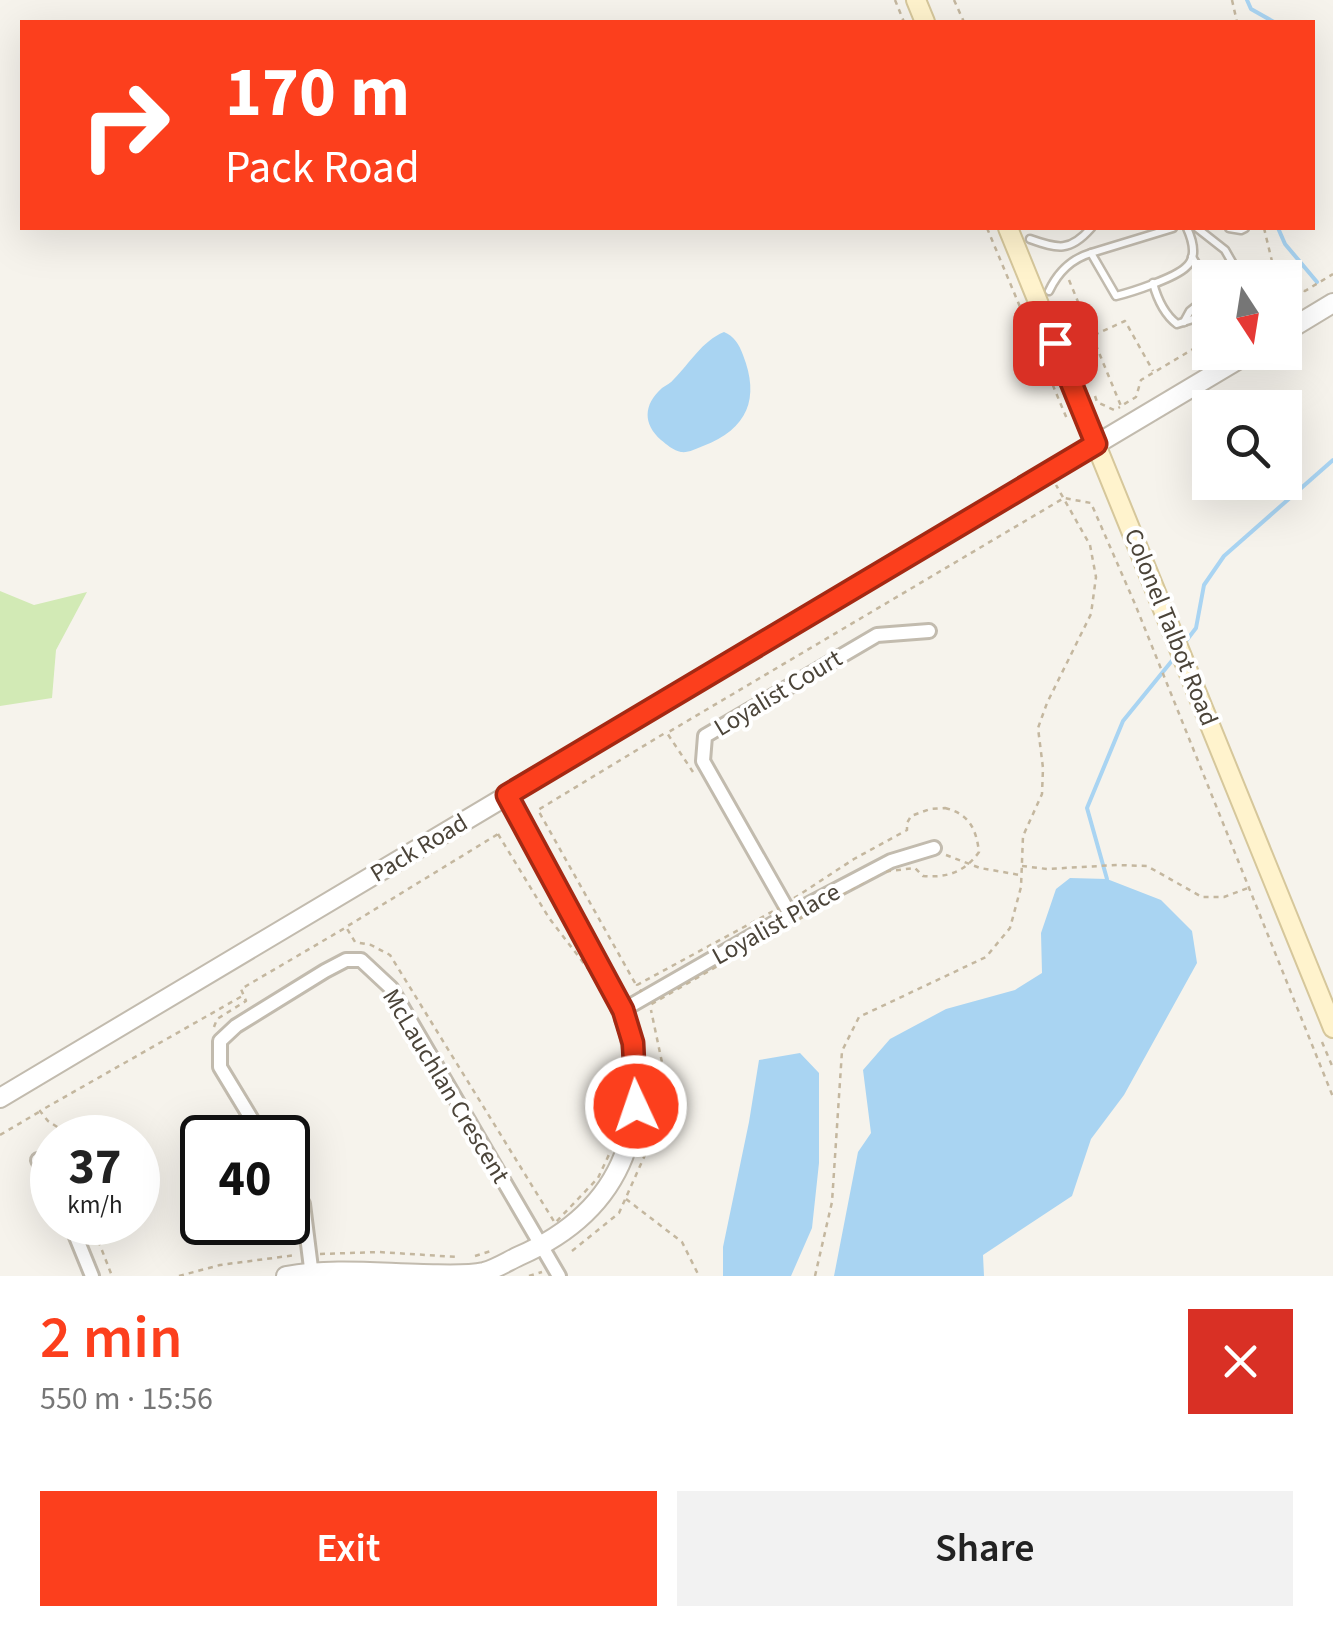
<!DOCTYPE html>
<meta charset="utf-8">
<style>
:root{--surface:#fff;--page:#f2f2f2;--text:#222;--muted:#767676;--accent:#fc3f1d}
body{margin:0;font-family:"Source Sans 3",sans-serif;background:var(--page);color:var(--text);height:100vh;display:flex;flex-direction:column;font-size:38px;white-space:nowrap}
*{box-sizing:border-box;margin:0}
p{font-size:32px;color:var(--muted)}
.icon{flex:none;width:55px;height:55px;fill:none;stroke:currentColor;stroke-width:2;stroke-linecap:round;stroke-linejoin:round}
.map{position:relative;height:1276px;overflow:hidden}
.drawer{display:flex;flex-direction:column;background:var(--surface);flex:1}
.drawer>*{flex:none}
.guide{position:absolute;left:20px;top:20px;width:1295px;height:210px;border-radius:0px;box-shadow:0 10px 40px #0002;background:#fc3f1d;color:#fff;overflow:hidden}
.needle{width:65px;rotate:168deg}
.fabs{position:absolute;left:1192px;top:260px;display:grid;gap:20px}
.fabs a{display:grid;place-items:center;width:110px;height:110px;border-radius:0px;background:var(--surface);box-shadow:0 10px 40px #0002;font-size:50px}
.speed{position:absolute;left:30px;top:1115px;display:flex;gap:20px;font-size:50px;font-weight:700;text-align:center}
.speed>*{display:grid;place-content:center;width:130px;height:130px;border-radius:50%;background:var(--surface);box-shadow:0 10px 40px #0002;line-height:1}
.speed small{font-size:25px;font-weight:400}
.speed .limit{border:5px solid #111;border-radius:15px;background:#fff;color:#111}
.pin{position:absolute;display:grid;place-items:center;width:85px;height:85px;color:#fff;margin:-42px;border-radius:20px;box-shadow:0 5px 15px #0006}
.me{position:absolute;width:110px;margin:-55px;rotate:357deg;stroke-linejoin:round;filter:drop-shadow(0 0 8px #0008)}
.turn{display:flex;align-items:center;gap:35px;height:210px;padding:0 40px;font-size:45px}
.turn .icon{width:130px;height:130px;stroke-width:2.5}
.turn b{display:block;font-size:70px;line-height:85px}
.round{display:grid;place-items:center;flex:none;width:105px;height:105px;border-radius:0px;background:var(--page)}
.headline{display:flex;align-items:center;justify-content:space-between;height:170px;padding:0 40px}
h1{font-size:60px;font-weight:600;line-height:75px;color:var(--accent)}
.primary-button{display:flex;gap:20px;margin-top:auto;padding:20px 40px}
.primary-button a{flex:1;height:115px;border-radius:0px;background:var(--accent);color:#fff;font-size:40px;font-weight:600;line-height:115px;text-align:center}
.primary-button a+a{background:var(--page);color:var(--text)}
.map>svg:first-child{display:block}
</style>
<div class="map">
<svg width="1333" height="1276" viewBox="0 0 1333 1276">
<rect width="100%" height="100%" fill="#f6f3ec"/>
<polygon fill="#d2eab5" points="0,591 34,605 87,592 56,650 52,698 0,706"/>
<g fill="#a9d4f2">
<path d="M724,332C734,336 739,344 743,355C760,398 748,429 703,446C696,449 688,453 681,452C674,451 666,444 661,440C643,424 643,405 662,388C666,385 671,383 674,379C690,363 702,341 724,332Z"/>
<polygon points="1070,878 1107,879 1161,900 1192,931 1197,963 1124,1095 1091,1139 1072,1196 983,1255 984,1276 834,1276 858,1152 871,1133 863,1070 890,1039 946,1009 1015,990 1042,973 1041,933 1056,889"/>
<polygon points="800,1053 819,1073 819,1163 812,1228 791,1276 723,1276 723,1247 749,1122 759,1060"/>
</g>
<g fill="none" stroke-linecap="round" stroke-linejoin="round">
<g stroke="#a9d4f2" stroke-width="4">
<polyline points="1247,0 1251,9 1274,22"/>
<polyline points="1278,228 1285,244 1317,282"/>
<polyline points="1183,645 1196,628 1204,585 1224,556 1333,460"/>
<polyline points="1107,879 1087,808 1123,721 1175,657"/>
</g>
<g stroke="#c2bbae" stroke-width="11">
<g id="service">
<polyline points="1197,228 1225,250 1241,278"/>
<polyline points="1229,228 1241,230 1245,228"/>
<path d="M1030,239C1058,249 1070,252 1091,228"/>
<polyline points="1091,253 1173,228"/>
<polyline points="1192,257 1210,286"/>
<path d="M1153,283C1157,298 1164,314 1177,324L1193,319L1210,307"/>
<path d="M1049,291C1058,272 1071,259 1091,253L1116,296C1132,292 1175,278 1186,267C1198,257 1192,239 1187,228"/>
<polyline points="1184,322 1190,311 1210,295"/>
</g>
</g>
<g stroke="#c2bbae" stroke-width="18">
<g id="minor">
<polyline points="790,914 703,761 705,736 877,635 929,631"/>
<polyline points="623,1010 790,914 891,861 934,848"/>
<polyline points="263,1138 220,1067 220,1041 236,1026 325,971 346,960 361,960 391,988 559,1276"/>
<polyline points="38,1160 52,1187"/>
<polyline points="288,1178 303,1204 312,1276"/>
<polyline points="70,1222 92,1276"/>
</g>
</g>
<g stroke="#c2bbae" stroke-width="22">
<g id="tertiary">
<polyline points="1285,332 1333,303"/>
<polyline points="0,1098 1251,352"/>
<path d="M286,1276C332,1268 377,1273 423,1274C442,1274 465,1276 484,1272C496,1269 508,1261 519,1256C627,1209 655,1119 623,1010L507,795"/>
</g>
</g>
<g stroke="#d6c79b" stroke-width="22">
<g id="secondary">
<polyline points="916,0 925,22"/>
<polyline points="1008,228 1333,1028"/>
</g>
</g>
<g stroke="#c4b79f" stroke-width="2.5" stroke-dasharray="5 5" stroke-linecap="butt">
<polyline points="895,0 904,22"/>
<polyline points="954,0 964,22"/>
<polyline points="1232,0 1237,22"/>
<polyline points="987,228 1067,419"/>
<polyline points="1264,228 1276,278"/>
<polyline points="1069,280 1121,406 1136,397 1141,380 1210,339"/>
<polyline points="1285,294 1295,289 1305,291 1333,274"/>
<polyline points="1094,335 1125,321 1153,371"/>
<polyline points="1095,396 1097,402 1114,410 1120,407"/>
<polyline points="693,772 667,733 1064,498 1091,503 1135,604 1333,1097"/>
<path d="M945,808C969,814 976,828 979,852C965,872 947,878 923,876L915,868L881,872L650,1005L637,985L779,908L854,859L907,830V823L911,816L930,809Z"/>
<polygon points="498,834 549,918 602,987 623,1044 626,1100 613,1146 598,1178 555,1223 390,955 371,945 355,942 346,927"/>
<polyline points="946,855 980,868 1020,875"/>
<polyline points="1022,866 1047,869 1117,865 1147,866 1202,897 1224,897 1248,888"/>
<polyline points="635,983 538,810 665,733"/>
<polyline points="214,1027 217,1019 246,1001 241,989 345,928"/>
<polyline points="1322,1042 1333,1068"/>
<polyline points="0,1135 39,1112"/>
<polyline points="74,1138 48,1121 40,1111 244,995"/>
<polyline points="626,1199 682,1242 699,1276"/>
<polyline points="91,1222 112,1276"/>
<polyline points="572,1251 619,1213 653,1137 664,1072 651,1010"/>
<polyline points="320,1254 379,1252 457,1257"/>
<polyline points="475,1256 491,1251"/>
<polyline points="179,1276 220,1265 296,1255"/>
<polyline points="529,1276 542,1272"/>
<polyline points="815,1276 832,1202 842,1051 859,1017 986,957 1010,928 1021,887 1023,836 1042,794 1043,768 1038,728 1047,703 1091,614 1096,577 1090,545 1056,485"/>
</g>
<use href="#service" stroke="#fff" stroke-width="6"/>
<use href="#minor" stroke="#fff" stroke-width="12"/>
<use href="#tertiary" stroke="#fff" stroke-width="18"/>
<use href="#secondary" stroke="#fff3cd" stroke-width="18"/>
</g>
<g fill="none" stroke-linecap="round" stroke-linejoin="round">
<g stroke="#a42913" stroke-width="25">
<polyline id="route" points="636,1106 633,1043 623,1010 507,795 1096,444 1055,343"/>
</g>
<use href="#route" stroke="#fc3f1d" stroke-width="18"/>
</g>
<g text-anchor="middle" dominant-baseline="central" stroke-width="8" stroke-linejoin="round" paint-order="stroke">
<g font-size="25" fill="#4b4439" stroke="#fff">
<text transform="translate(1171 627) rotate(68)">Colonel Talbot Road</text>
<text transform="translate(778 693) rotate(-31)">Loyalist Court</text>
<text transform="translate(419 848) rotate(-31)">Pack Road</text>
<text transform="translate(776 924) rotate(-29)">Loyalist Place</text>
<text transform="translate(446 1086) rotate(59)">McLauchlan Crescent</text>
</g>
</g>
</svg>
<div class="fabs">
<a><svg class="needle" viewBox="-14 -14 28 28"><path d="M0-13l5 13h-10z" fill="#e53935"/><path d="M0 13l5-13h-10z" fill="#767676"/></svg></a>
<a><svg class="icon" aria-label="search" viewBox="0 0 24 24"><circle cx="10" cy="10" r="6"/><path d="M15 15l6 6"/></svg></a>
</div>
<div class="speed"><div>37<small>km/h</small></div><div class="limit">40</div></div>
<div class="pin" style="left:1055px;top:343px;background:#d93025"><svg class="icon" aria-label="arrive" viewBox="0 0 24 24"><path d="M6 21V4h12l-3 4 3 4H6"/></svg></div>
<svg class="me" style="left:636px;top:1106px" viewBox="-20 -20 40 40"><circle r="17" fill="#fc3f1d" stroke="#fff" stroke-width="3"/><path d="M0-11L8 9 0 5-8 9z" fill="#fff"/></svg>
<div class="guide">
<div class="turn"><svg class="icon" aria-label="right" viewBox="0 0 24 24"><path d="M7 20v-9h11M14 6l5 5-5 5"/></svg><div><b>170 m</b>Pack Road</div></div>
</div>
</div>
<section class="drawer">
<div class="headline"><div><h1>2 min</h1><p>550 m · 15:56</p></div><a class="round" style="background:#d93025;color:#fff"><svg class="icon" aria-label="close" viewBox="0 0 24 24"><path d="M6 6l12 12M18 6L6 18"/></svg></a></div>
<div class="primary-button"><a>Exit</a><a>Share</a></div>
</section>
